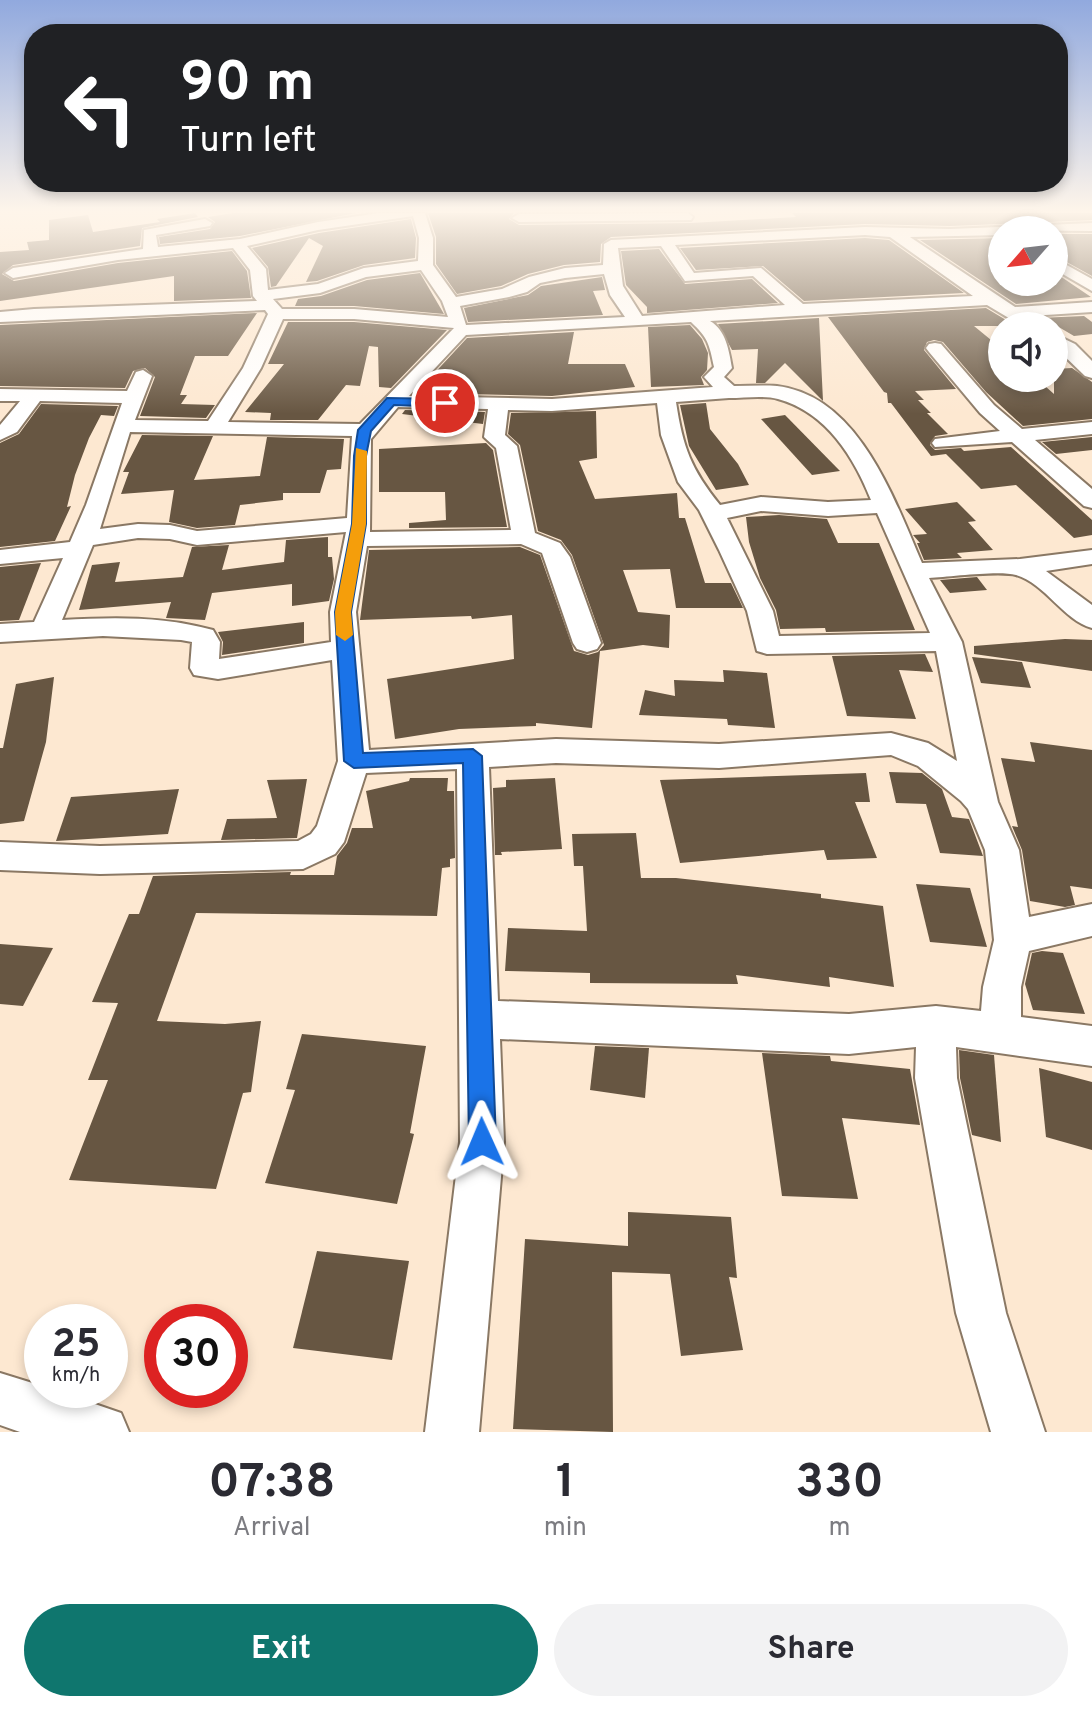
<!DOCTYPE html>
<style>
:root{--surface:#fff;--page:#f2f2f3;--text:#2b2b33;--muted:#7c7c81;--accent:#0f766e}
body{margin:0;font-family:Overpass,sans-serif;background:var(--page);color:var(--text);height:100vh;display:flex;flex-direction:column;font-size:30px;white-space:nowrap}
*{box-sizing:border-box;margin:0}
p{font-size:26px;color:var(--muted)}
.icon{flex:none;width:44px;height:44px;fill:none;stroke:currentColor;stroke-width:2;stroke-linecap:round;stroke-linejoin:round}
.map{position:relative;height:1432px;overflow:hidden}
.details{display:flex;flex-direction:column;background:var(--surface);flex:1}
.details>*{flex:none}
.banner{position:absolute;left:24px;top:24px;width:1044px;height:168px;border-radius:32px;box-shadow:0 4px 12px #0003;background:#202124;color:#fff;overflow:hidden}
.needle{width:52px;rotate:242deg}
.controls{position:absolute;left:988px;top:216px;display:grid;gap:16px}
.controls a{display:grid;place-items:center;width:80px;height:80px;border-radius:50%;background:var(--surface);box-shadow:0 4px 12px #0003;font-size:40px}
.speed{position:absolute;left:24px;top:1304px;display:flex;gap:16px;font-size:40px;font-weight:700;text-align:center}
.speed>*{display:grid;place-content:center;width:104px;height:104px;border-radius:50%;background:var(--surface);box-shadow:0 4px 12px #0003;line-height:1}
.speed small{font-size:20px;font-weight:400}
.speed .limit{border:12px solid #d22;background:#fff;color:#111}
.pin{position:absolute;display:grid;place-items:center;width:68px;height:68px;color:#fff;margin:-34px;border:4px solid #fff;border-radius:50%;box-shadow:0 2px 8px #0007}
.me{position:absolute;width:88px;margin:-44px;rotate:359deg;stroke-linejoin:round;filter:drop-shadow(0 0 6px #0008)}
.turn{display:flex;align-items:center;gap:28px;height:168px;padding:0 24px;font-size:36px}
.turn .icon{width:104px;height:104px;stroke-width:2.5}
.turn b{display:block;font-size:56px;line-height:68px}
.eta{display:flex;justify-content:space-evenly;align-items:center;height:136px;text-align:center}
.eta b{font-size:48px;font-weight:700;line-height:56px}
.button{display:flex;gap:16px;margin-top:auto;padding:16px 24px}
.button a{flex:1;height:92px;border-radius:48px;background:var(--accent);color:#fff;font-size:32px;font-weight:700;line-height:92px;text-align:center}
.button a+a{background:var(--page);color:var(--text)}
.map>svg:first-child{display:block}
</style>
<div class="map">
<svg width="1092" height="1432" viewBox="0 0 1092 1432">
<rect width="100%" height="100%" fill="#fde8d1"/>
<g fill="#675642">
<polygon points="195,213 198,217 142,228 140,246 13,265 2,274 14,281 118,263 232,251 247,271 251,298 174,301 174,276 0,301 0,252 29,250 27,242 49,240 49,220 88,215 93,232 160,222 157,219"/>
<polygon points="233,213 356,213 240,236 160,244 159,237 210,229 215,222 208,217"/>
<polygon points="428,213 514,213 509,219 519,225 691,223 796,217 792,213 1092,213 1092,220 950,226 865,224 611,237 601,244 600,262 564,265 528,274 501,286 457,294 436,264 436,237"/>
<polygon points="411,219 416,238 415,258 364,265 317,281 306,282 323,246 309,238 276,286 271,287 268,267 252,248 319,233"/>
<polygon points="1054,234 1092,234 1092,276 1054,255"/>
<polygon points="865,238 889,240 964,293 804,301 763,266 696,270 680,248"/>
<polygon points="1002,238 1002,282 1054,282 1054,272 1091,297 1016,304 920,240"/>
<polygon points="659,249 685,284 752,279 778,303 647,313 647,307 626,285 621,251"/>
<polygon points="420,273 444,314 354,306 295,306 298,299 321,296 367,280"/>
<polygon points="602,277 605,290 593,291 603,315 468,322 464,308 528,295 541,286"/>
<polygon points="986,308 1016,326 974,326 1002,349 1002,378 1036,378 1054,394 1054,369 1072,368 1092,382 1092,419 1023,426 986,392 943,342 934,340 927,342 924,350 956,389 915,391 924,400 918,400 931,413 927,413 948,434 935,436 930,445 935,450 961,448 964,451 1011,447 1092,520 1092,535 1074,538 1016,485 981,489 946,454 931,456 891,403 888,403 887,393 884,392 828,317"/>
<polygon points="257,313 228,356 195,356 180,395 187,395 181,404 215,405 206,418 140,416 155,377 145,368 133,371 125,388 0,386 0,325"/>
<polygon points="1084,316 1092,322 1092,334 1074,336 1057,326 1046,326 1038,318"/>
<polygon points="819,318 823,401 785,363 765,383 756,383 758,349 732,350 718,324"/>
<polygon points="288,322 354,322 447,330 391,388 379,387 378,347 369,346 360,386 346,385 318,420 270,420 271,413 245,412 284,364 268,364"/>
<polygon points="690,325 702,339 708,353 707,370 701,377 704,385 651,387 648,327"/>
<polygon points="574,332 568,364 625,364 635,387 552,396 416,393 467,338"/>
<polygon points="706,403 710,429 738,464 749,485 716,490 689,446 680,405"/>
<polygon points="41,404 118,406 114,416 101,415 89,438 75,475 67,507 71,506 55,541 0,547 0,443 19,434"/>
<polygon points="405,410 485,412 483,424 402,414"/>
<polygon points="596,411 597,458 579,461 595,499 677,493 679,518 685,518 705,583 731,583 743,608 676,608 670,569 623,570 638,612 670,615 669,648 643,645 600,651 592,728 536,723 536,726 459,729 395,739 387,679 514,659 512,615 472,619 471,616 360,620 369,550 520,547 540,555 574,651 588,655 598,652 604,645 572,555 561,540 538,531 520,445 508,434 511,413"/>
<polygon points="785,415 840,471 812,475 761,419"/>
<polygon points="142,435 213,436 194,480 260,476 267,437 344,439 341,469 327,470 320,493 283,493 283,500 240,505 235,525 197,528 169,522 174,490 121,494 129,472 123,472"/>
<polygon points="1092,437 1092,450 1056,454 1042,442"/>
<polygon points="486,443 493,450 507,527 409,528 409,523 446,520 445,492 379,492 379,449"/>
<polygon points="957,502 976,521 968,522 993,550 957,553 962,558 924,560 917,543 920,543 913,535 927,534 905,509"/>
<polygon points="779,515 827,519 838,543 879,543 915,630 826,632 825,628 780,629 776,610 760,578 749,542 746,517"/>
<polygon points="328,537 328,557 332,557 334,579 329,601 292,606 292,584 212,593 205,620 166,618 171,602 79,610 92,565 120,562 115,582 183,577 192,547 229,545 222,570 284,562 286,540"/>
<polygon points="41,563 19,620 0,621 0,567"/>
<polygon points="977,577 987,590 950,593 940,580"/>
<polygon points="304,622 304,643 222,655 223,642 218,632"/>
<polygon points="1065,639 1092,640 1092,671 974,654 974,646"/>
<polygon points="925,654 933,672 899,670 916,719 847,716 832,656"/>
<polygon points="972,657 1022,662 1031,688 981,683"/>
<polygon points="723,670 767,673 775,728 728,725 727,719 639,715 645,690 675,696 674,680 724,682"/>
<polygon points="54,677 46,742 24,821 0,824 0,748 3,748 16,684"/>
<polygon points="1030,742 1092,750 1092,889 1070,886 1075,905 1065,907 1030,901 1022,850 1012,826 1018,827 1001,758 1035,762"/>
<polygon points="889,772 922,773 942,789 952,817 969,819 983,856 940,853 926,804 896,803"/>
<polygon points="866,773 870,802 855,802 877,858 827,860 824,850 680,863 660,780"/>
<polygon points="410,778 448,778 447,791 454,791 455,858 450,859 450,867 442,868 437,916 196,913 157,1021 225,1024 261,1021 251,1092 243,1093 216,1189 69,1180 108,1080 88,1080 118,1003 92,1002 129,914 139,914 153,876 291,872 290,875 334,875 337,856 347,843 352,828 373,828 366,791 409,781"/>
<polygon points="555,778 562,849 501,852 502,855 495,855 493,788 506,787 506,780"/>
<polygon points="307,779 297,838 221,840 227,819 277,818 267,780"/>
<polygon points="179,789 168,834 56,841 71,797"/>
<polygon points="636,833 641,878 676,878 821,894 821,898 883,906 894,987 829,977 830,987 736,975 738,984 590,983 590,973 505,971 508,928 587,931 583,866 574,866 572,834"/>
<polygon points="916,884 970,888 987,947 930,942"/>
<polygon points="0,944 53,948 23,1006 0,1004"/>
<polygon points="1042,951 1063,953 1085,1014 1033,1010 1025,984 1032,953"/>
<polygon points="302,1034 426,1046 410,1133 414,1134 397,1204 265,1183 295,1090 286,1089"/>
<polygon points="595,1046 649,1048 645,1098 590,1090"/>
<polygon points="959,1050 994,1055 1001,1142 972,1135 960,1078"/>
<polygon points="762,1053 830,1056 831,1061 910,1069 920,1125 842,1118 858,1199 782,1196"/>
<polygon points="1039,1068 1092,1082 1092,1150 1046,1137"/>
<polygon points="628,1212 731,1217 737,1278 729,1277 743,1350 681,1356 670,1274 612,1272 613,1432 513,1429 525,1239 628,1246"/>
<polygon points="317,1251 409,1261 392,1360 293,1348"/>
</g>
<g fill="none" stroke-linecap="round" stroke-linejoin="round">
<g stroke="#8a7864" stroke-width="4">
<g id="street">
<path d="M379,213H425L433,238V265L456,297L502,289L529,277L565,268L603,265L604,244L611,240L865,227L950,229L1092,223V231L1002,230V235L910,237L1015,307L1092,302V312L1030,316L1043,326H1022L987,305L710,321C726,330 729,351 732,368L724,377L734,386C748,386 763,385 777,386C859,396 894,499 922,563L1020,559L1092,550V564L1046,571L1092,605V628C1063,620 1046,584 1016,575C999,570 949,577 929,578L962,642L998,802L1019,850L1029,917L1092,904V936L1029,951L1021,987V1017L1092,1026V1066L956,1047L957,1078L1006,1313L1045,1432H991L956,1313L915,1078L916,1047L849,1054L500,1039L504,1142L479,1432H425L460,1142L457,769L366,773L344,842L335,854L303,869L100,874L0,870V842L100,846L298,841L311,834L317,826L338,761L332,660L218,679L194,675L190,668L192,642L181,640L103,636L0,642V624L34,622L63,558L0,564V550L70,542L86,505L122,403L40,401L17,432L0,440V425L20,401H0V389L127,391L136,372L143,370L152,376L135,420L208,421L243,368L268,314L265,310L0,322V312L34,309L257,301L253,296L250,270L233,248L118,260L13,278L5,273L13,268L143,249L144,230L205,219L212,223L210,226L156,235L158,247L240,239L318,222ZM413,216L419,238L418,261L364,268L318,284L268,290L266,269L247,246L318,230ZM865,235L890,237L973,296L803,304L761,268L694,273L675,245ZM661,246L685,281L753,276L785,305L642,316L623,286L618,248ZM421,270L442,301L448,317L354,309H282L273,299L320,293L366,277ZM604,274L610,295L625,317L466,325L460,306L509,297L527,292L540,283L565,278ZM283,319H354L454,328L360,424L228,422L261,368ZM691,322C708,338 709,343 714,367L704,377L713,387L552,399L409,396L466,335ZM729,398C745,398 764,395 778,399C826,412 854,457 871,500L828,502L761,497L720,505C691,469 683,448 676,402ZM657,403L661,435L678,482L699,510L719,550L747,611L757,651L767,654L936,651L957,761L928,743L891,733L719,744L556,739L369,750L356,612L367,546L521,544L542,553L573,643L577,649L587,652L597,649L601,643L570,557L560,543L535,533L517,446L505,435L508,410L552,411ZM398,407L488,409L484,437L496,448L511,530L370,532L371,439ZM130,432L352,436L347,518L197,531L170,525L138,524L100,529ZM761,511L828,516L877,513L930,633L779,636L773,611L727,518ZM346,532L330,612L331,642L219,659L220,642L213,630C163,616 113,617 62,620L93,545L138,538L170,539L197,545ZM891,755L918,766L961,801L968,809L985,850L994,940L983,987L981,1011L936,1006L849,1014L498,1001L489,767L556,763L719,768Z"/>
<polygon points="688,213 693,217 691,220 519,222 512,218 519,214"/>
<polygon points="1054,258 1092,279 1092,291 1054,269"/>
<polygon points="1054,334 1075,344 1092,361 1092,378 1085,376 1054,346"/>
<polygon points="935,343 941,344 994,405 1022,429 1092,422 1092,434 1035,440 1092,489 1092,508 1084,506 1012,442 935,447 932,443 935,439 1000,431 980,413 929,352 926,348 929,344"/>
<polygon points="0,1373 42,1386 42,1390 54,1390 121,1413 129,1432 20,1432 0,1425"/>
</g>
</g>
<use href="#street" fill="#fff" fill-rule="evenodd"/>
</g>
<linearGradient id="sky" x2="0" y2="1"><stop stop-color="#91a9de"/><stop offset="0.51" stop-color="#fef5ea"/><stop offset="1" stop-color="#fef5ea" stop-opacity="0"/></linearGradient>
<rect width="1092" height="414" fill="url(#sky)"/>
<polygon fill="#1a73e8" stroke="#114b97" stroke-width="2" points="387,398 445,399 451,403 445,407 394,405 371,431 366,456 366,524 351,612 363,753 473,749 482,756 496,1142 492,1152 482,1156 473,1152 469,1142 463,763 354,768 344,761 335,612 352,524 354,456 358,430"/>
<polygon fill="#f59e0b" points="356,448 367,451 366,524 351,612 353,635 345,641 336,635 335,612 352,524"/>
</svg>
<div class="controls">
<a><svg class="needle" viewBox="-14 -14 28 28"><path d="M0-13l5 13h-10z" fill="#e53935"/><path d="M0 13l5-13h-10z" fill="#7c7c81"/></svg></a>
<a><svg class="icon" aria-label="sound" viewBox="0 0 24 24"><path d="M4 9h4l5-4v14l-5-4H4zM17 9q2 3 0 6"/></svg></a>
</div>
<div class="speed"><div>25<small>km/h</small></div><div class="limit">30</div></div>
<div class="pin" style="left:445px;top:403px;background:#d93025"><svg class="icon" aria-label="arrive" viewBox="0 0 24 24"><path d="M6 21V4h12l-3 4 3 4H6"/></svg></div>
<svg class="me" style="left:482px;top:1142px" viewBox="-20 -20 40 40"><path d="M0-17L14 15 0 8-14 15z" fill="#1a73e8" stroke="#fff" stroke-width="4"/></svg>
<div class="banner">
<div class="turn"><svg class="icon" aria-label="left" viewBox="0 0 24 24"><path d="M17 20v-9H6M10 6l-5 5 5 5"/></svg><div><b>90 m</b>Turn left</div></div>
</div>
</div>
<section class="details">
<div class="eta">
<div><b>07:38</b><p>Arrival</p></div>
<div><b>1</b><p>min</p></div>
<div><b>330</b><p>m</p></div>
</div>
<div class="button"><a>Exit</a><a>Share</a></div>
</section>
